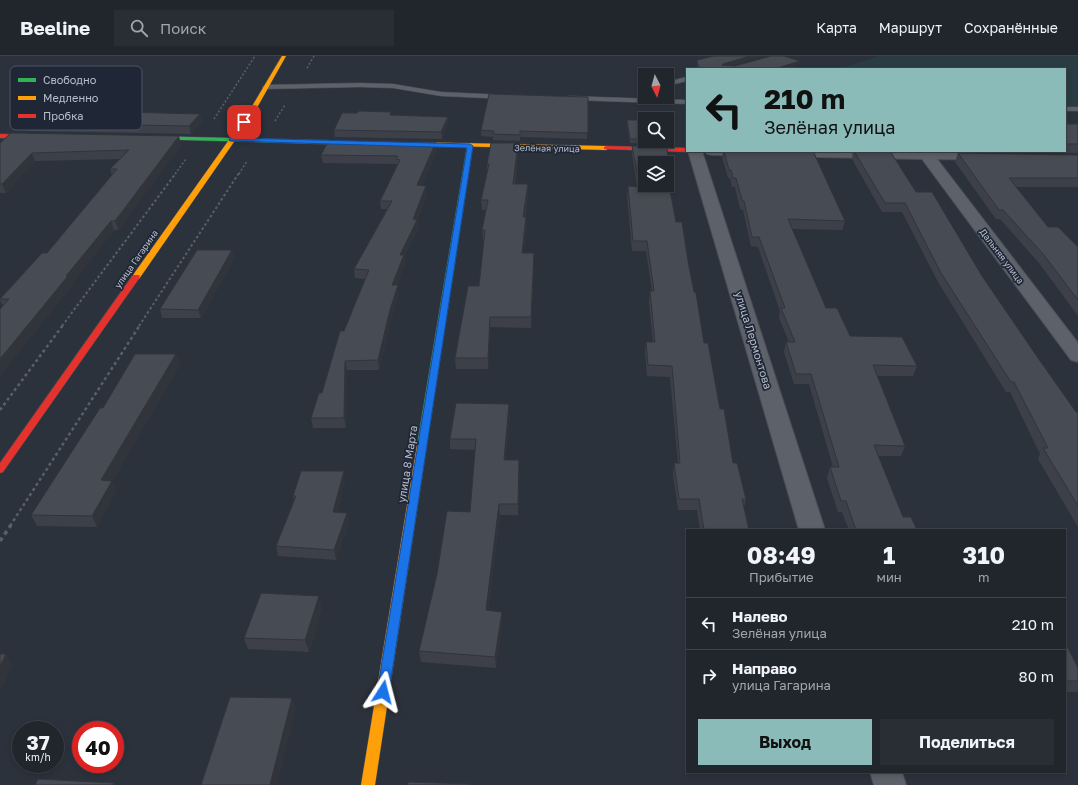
<!DOCTYPE html>
<html lang="ru">
<meta charset="utf-8">
<style>
:root{--surface:#21262d;--page:#292e35;--text:#f1f3f6;--muted:#a2a5aa;--line:#3e4349;--accent:#8bbbb9}
body{margin:0;font-family:"Golos Text",sans-serif;background:var(--page);color:var(--text);height:100vh;display:flex;flex-direction:column;font-size:15px;white-space:nowrap}
*{box-sizing:border-box;margin:0}
p{font-size:13px;color:var(--muted)}
.icon{flex:none;width:22px;height:22px;fill:none;stroke:currentColor;stroke-width:2;stroke-linecap:round;stroke-linejoin:round}
.map{position:relative;flex:1;overflow:hidden}
.drawer{position:absolute;left:686px;top:473px;width:380px;height:244px;display:flex;flex-direction:column;background:var(--surface);border-radius:0px;box-shadow:0 2px 6px #0003,0 0 0 1px var(--line)}
.drawer>*{flex:none}
.hud{position:absolute;left:686px;top:12px;width:380px;height:84px;border-radius:0px;box-shadow:0 2px 6px #0003,0 0 0 1px var(--line);background:#8bbbb9;color:#111;overflow:hidden}
.needle{width:26px;rotate:174deg}
.buttons{position:absolute;left:638px;top:12px;display:grid;gap:8px}
.buttons a{display:grid;place-items:center;width:36px;height:36px;border-radius:0px;background:var(--surface);box-shadow:0 2px 6px #0003,0 0 0 1px var(--line);font-size:20px}
.speed{position:absolute;left:12px;top:665px;display:flex;gap:8px;font-size:20px;font-weight:700;text-align:center}
.speed>*{display:grid;place-content:center;width:52px;height:52px;border-radius:50%;background:var(--surface);box-shadow:0 2px 6px #0003,0 0 0 1px var(--line);line-height:1}
.speed small{font-size:10px;font-weight:400}
.speed .limit{border:6px solid #d22;background:#fff;color:#111}
.pin{position:absolute;display:grid;place-items:center;width:34px;height:34px;color:#fff;margin:-17px;border-radius:8px;box-shadow:0 2px 6px #0006}
.me{position:absolute;width:44px;margin:-22px;rotate:9deg;stroke-linejoin:round;filter:drop-shadow(0 0 3px #0008)}
.turn{display:flex;align-items:center;gap:14px;height:84px;padding:0 12px;font-size:18px}
.turn .icon{width:52px;height:52px;stroke-width:2.5}
.turn b{display:block;font-size:28px;line-height:34px}
.eta{display:flex;justify-content:space-evenly;align-items:center;height:68px;text-align:center}
.eta b{font-size:24px;font-weight:700;line-height:28px}
.cta{display:flex;gap:8px;margin-top:auto;padding:8px 12px}
.cta a{flex:1;height:46px;border-radius:0px;background:var(--accent);color:#111;font-size:16px;font-weight:700;line-height:46px;text-align:center}
.cta a+a{background:var(--page);color:var(--text)}
ul{padding:0;list-style:none}
li{display:flex;align-items:center;gap:12px;height:52px;padding:0 12px;border-top:1px solid var(--line)}
li div{flex:1}
li b{display:block;font-size:15px}
li em{font-style:normal}
header{display:flex;align-items:center;gap:24px;box-sizing:border-box;height:56px;padding:0 20px;background:var(--surface);border-bottom:1px solid var(--line)}
header strong{font-size:19px}
nav{display:flex;gap:22px;margin-inline-start:auto;font-size:14px}
.search{width:280px;height:36px;background:var(--page);display:flex;align-items:center;gap:10px;box-sizing:border-box;padding:0 14px;border-radius:0px;color:var(--muted);font-size:15px}
.map>svg:first-child{display:block}
</style>
<header>
<strong>Beeline</strong>
<div class="search"><svg class="icon" aria-label="search" viewBox="0 0 24 24"><circle cx="10" cy="10" r="6"/><path d="M15 15l6 6"/></svg>Поиск</div>
<nav><a>Карта</a><a>Маршрут</a><a>Сохранённые</a></nav>
</header>
<div class="map">
<svg width="1078" height="729" viewBox="0 0 1078 729">
<rect width="100%" height="100%" fill="#2c323c"/>
<polygon fill="#293c42" points="879,0 1078,0 1078,51 1065,51 1065,13 838,13"/>
<g fill="none" stroke-linecap="round" stroke-linejoin="round">
<g stroke="#494d54" stroke-width="1">
<g id="lane">
<polygon points="687,21 687,25 667,30 667,26"/>
<polygon points="360,27 393,28 441,36 506,39 510,41 506,43 441,40 393,32 360,31 266,33 262,31 266,29"/>
<polygon points="568,40 687,44 687,48 571,44 568,44"/>
<rect x="1065" y="51" width="13" height="4"/>
</g>
</g>
<g stroke="#494d54" stroke-width="2">
<g id="street">
<polygon points="688,95 702,95 825,474 799,474"/>
<polygon points="705,95 947,95 992,97 994,100 992,103 987,104 937,103 1078,287 1078,306 1071,304 922,103 712,99 707,98"/>
<polygon points="870,716 902,716 906,729 874,729"/>
</g>
</g>
<g stroke="#494d54" stroke-width="1">
<g id="fast">
<polygon points="149,80 357,85 360,87 357,89 147,83 146,82"/>
<polygon points="470,88 473,90 427,389 422,392 417,389 467,90"/>
</g>
</g>
<g stroke="#494d54" stroke-width="1">
<g id="slow">
<polygon points="282,0 286,0 254,57 139,223 133,223 133,219 248,57"/>
<polygon points="407,86 606,90 609,92 606,94 405,89 405,87"/>
<polygon points="422,386 427,389 375,729 361,729 417,389"/>
</g>
</g>
<g stroke="#494d54" stroke-width="1">
<g id="jam">
<polygon points="0,78 37,79 40,81 37,83 0,82"/>
<polygon points="606,90 687,92 687,95 689,95 687,96 604,93 604,91"/>
<polygon points="133,219 139,219 140,221 3,416 0,417 0,407"/>
</g>
</g>
<g stroke="#5a6066" stroke-width="1.5" stroke-dasharray="2 2" stroke-linecap="butt">
<polyline points="307,12 314,0"/>
<polyline points="214,63 255,0"/>
<polyline points="275,65 285,49"/>
<polyline points="175,118 186,103"/>
<polyline points="239,118 247,105"/>
</g>
<g stroke="#5a6066" stroke-width="2" stroke-dasharray="2.5 2.5" stroke-linecap="butt">
<polyline points="62,270 176,117"/>
<polyline points="139,270 239,117"/>
</g>
<g stroke="#5a6066" stroke-width="2.5" stroke-dasharray="3 3" stroke-linecap="butt">
<polyline points="0,354 63,269"/>
<polyline points="10,470 140,269"/>
</g>
<polyline stroke="#5a6066" stroke-width="3.5" stroke-dasharray="4 4" stroke-linecap="butt" points="0,485 11,469"/>
<use href="#lane" fill="#5d6169" fill-rule="evenodd"/>
<use href="#street" fill="#5d6169" fill-rule="evenodd"/>
<use href="#fast" fill="#30b455" fill-rule="evenodd"/>
<use href="#slow" fill="#ff9f0a" fill-rule="evenodd"/>
<use href="#jam" fill="#e5322d" fill-rule="evenodd"/>
</g>
<g fill="#3d4048">
<polygon points="697,4 729,10 735,10 799,9 787,13 698,13 697,8"/>
<polygon points="588,41 587,83 520,81 520,85 493,84 493,81 481,80 481,74"/>
<polygon points="115,47 134,55 133,56 200,58 202,65 191,78 26,75 24,67"/>
<polygon points="392,59 448,61 448,68 442,83 335,81 334,74"/>
<polygon points="627,64 645,64 645,85 666,85 666,88 630,87 627,68"/>
<polygon points="1065,68 1078,68 1078,97 998,95 1065,95"/>
<polygon points="436,86 437,94 422,129 427,138 417,164 418,172 404,200 405,208 397,229 399,238 391,263 379,314 347,314 346,372 313,372 311,362 322,337 344,275 365,223 355,222 354,213 387,153 381,153 380,145 397,109 397,108 323,107 321,99"/>
<polygon points="0,87 181,89 118,174 114,174 71,228 72,229 0,319 0,253 3,250 0,244 0,243 47,197 112,119 110,113 120,103 35,105 6,137 0,137"/>
<polygon points="632,90 668,107 667,116 667,107 645,107 676,166 689,211 704,287 733,407 746,443 744,452 749,474 700,474 697,454 678,454 673,418 674,407 678,407 670,321 647,320 645,296 646,286 653,286 649,246 650,235 652,235 646,195 632,195 627,140 628,130 637,131 632,98"/>
<polygon points="723,95 813,95 845,165 842,174 792,173 826,252 850,280 917,310 913,320 877,320 905,390 901,400 878,400 903,461 917,474 849,474 842,456 838,456 827,422 830,411 833,411 809,328 794,328 784,296 786,286 789,286 779,262 780,255 758,191 751,190 743,154 740,153 735,131 732,131 730,122 728,122 722,101"/>
<polygon points="853,95 916,136 982,220 1038,302 1076,356 1078,356 1078,471 1038,403 1040,398 1010,336 1006,336 938,226 902,156 882,156 852,103"/>
<polygon points="518,96 515,128 528,128 528,137 525,161 526,161 527,171 523,197 534,207 531,272 490,271 488,313 456,313 455,302 479,230 484,184 483,184 482,174 486,154 482,154 481,144 487,118 487,108"/>
<polygon points="958,97 1078,99 1078,131 1016,131 1048,171 1078,191 1078,260 1039,207 1000,163 996,163 955,106"/>
<polygon points="232,194 234,202 201,262 162,262 160,253"/>
<polygon points="176,298 180,308 112,425 116,435 97,471 37,470 31,459 103,352"/>
<polygon points="510,359 505,404 519,415 518,459 500,459 488,555 502,567 496,612 421,606 419,595 470,456 475,394 450,393 450,383"/>
<polygon points="345,425 337,456 347,457 349,466 336,504 278,500 276,490 294,445 293,440"/>
<polygon points="322,551 309,596 248,593 244,582"/>
<polygon points="1065,590 1078,612 1078,636 1065,636"/>
</g>
<g fill="#32343b">
<polygon points="750,0 763,0 723,12 722,9 723,8"/>
<polygon points="800,5 799,9 787,13 774,13"/>
<polygon points="114,42 116,50 108,47"/>
<polygon points="132,47 134,55 125,64 123,56"/>
<polygon points="200,58 202,65 191,78 189,70"/>
<polygon points="448,61 448,68 442,83 441,76"/>
<polygon points="179,80 181,89 118,174 115,165"/>
<polygon points="436,86 437,94 418,138 417,129"/>
<polygon points="518,87 518,96 513,137 513,128"/>
<polygon points="32,97 35,105 6,137 2,128"/>
<polygon points="528,128 528,137 523,170 523,161"/>
<polygon points="426,130 427,138 414,170 417,164 418,172 404,200 405,208 394,238 392,229 400,199 413,163"/>
<polygon points="526,161 527,171 522,207 522,197"/>
<polygon points="111,165 114,174 71,228 72,229 0,319 0,303 66,220"/>
<polygon points="232,194 234,202 201,262 198,254"/>
<polygon points="534,197 534,207 531,272 531,261"/>
<polygon points="398,229 399,238 391,263 379,314 378,304 390,254"/>
<polygon points="490,261 490,271 488,313 488,302"/>
<polygon points="176,298 180,308 112,425 116,435 97,471 92,460 101,424"/>
<polygon points="345,305 347,314 346,372 344,362"/>
<polygon points="509,348 510,359 504,415 504,404"/>
<polygon points="519,404 519,415 518,459 518,448"/>
<polygon points="344,415 345,425 335,466 333,456"/>
<polygon points="499,448 500,459 487,565 486,554"/>
<polygon points="347,457 349,466 336,504 334,494"/>
<polygon points="319,540 322,551 309,596 305,584"/>
<polygon points="502,556 502,567 496,612 495,601"/>
<polygon points="6,598 13,609 0,635 0,610"/>
<polygon points="292,642 296,653 277,729 270,729"/>
</g>
<g fill="#474b54" stroke="#32343b">
<polygon points="714,0 750,0 723,8 722,9 735,10 771,0 784,0 800,5 774,13 775,13 699,13 697,4"/>
<polygon points="489,38 588,41 588,77 520,75 520,79 493,78 494,75 481,74"/>
<polygon points="53,42 114,42 108,47 132,47 123,56 200,58 189,70 24,67"/>
<polygon points="359,55 391,56 390,59 448,61 441,76 334,74 342,57 357,57"/>
<polygon points="627,64 645,64 645,83 630,83"/>
<rect x="1065" y="68" width="13" height="20"/>
<polygon points="11,77 179,80 115,165 111,165 66,220 68,220 0,303 0,253 9,243 0,243 42,197 47,197 117,113 110,113 129,94 32,97 2,128 0,128 0,87"/>
<polygon points="329,84 436,86 417,129 426,130 413,163 417,164 400,199 404,199 392,229 398,229 390,254 378,304 345,305 344,362 311,362 319,337 322,337 340,275 344,275 369,214 354,213 392,145 380,145 400,104 396,103 398,100 321,99"/>
<polygon points="491,87 518,87 513,128 528,128 523,161 526,161 522,197 534,197 531,261 490,261 488,302 455,302 468,230 479,230 485,174 482,174 488,144 481,144 489,108 487,108"/>
<polygon points="632,90 667,90 668,107 645,107 645,129 667,129 667,118 676,166 682,166 689,211 694,236 696,237 704,287 708,287 720,353 724,353 733,407 737,407 746,443 742,443 749,474 704,474 699,443 679,443 674,407 680,407 672,310 648,309 646,286 655,286 650,235 654,235 647,185 633,185 628,130 640,131"/>
<polygon points="724,95 813,95 845,165 788,163 826,252 837,252 850,280 902,281 917,310 873,309 905,390 874,389 903,461 911,461 917,474 856,474 846,445 841,445 830,411 839,411 811,318 796,318 786,286 795,286 781,252 785,252 759,181 752,181 744,145 742,144 736,122 733,122 731,114 729,114"/>
<polygon points="854,95 890,95 916,136 932,136 982,220 1038,302 1076,356 1078,356 1078,450 1043,392 1048,392 1014,326 1011,326 941,217 905,147 885,147"/>
<polygon points="958,97 1078,99 1078,122 1009,122 1048,171 1058,171 1078,191 1078,244 1043,198 1003,154 999,154"/>
<polygon points="197,194 232,194 198,254 160,253"/>
<polygon points="135,298 176,298 101,424 112,425 92,460 31,459 100,352 103,352"/>
<polygon points="456,347 509,348 504,404 519,404 518,448 499,448 486,554 502,556 495,601 419,595 437,518 447,455 470,456 476,383 450,383"/>
<polygon points="301,415 344,415 333,456 347,457 334,494 276,490 296,440 293,440"/>
<polygon points="261,537 319,540 305,584 244,582"/>
<polygon points="1065,590 1067,590 1078,612 1078,625 1065,625"/>
<polygon points="0,598 6,598 0,610"/>
<polygon points="230,641 292,642 270,729 201,729"/>
<polygon points="38,723 114,727 113,729 35,729"/>
<polygon points="408,726 470,728 470,729 408,729"/>
</g>
<polygon fill="#1a73e8" stroke="#114b97" points="243,64 247,66 236,82 470,88 473,90 389,636 388,639 383,641 379,639 377,636 467,92 230,85 229,84"/>
<g text-anchor="middle" dominant-baseline="central" stroke-width="3.5" stroke-linejoin="round" paint-order="stroke">
<g font-size="9" fill="#b8becb" stroke="#1f2737">
<text transform="translate(547 92) rotate(1)">Зелёная улица</text>
<text transform="translate(1002 200) rotate(53)">Дальняя улица</text>
<text transform="translate(136 203) rotate(-55)">улица Гагарина</text>
</g>
<g font-size="11" fill="#b8becb" stroke="#1f2737">
<text transform="translate(754 284) rotate(73)">улица Лермонтова</text>
<text transform="translate(407 408) rotate(-81)">улица 8 Марта</text>
</g>
</g>
<rect x="10" y="10" width="132" height="64" rx="6" fill="#1f2737" stroke="#4d5463" stroke-width="1"/>
<rect x="18" y="22" width="18" height="4" fill="#30b455"/>
<rect x="18" y="40" width="18" height="4" fill="#ff9f0a"/>
<rect x="18" y="58" width="18" height="4" fill="#e5322d"/>
<g font-size="11" fill="#b8becb">
<text x="43" y="28">Свободно</text>
<text x="43" y="46">Медленно</text>
<text x="43" y="64">Пробка</text>
</g>
</svg>
<div class="buttons">
<a><svg class="needle" viewBox="-14 -14 28 28"><path d="M0-13l5 13h-10z" fill="#e53935"/><path d="M0 13l5-13h-10z" fill="#a2a5aa"/></svg></a>
<a><svg class="icon" aria-label="search" viewBox="0 0 24 24"><circle cx="10" cy="10" r="6"/><path d="M15 15l6 6"/></svg></a>
<a><svg class="icon" aria-label="layers" viewBox="0 0 24 24"><path d="M12 4l9 5-9 5-9-5zM3 14l9 5 9-5"/></svg></a>
</div>
<div class="speed"><div>37<small>km/h</small></div><div class="limit">40</div></div>
<div class="pin" style="left:244px;top:66px;background:#d93025"><svg class="icon" aria-label="arrive" viewBox="0 0 24 24"><path d="M6 21V4h12l-3 4 3 4H6"/></svg></div>
<svg class="me" style="left:383px;top:636px" viewBox="-20 -20 40 40"><path d="M0-17L14 15 0 8-14 15z" fill="#1a73e8" stroke="#fff" stroke-width="4"/></svg>
<div class="hud">
<div class="turn"><svg class="icon" aria-label="left" viewBox="0 0 24 24"><path d="M17 20v-9H6M10 6l-5 5 5 5"/></svg><div><b>210 m</b>Зелёная улица</div></div>
</div>
<section class="drawer">
<div class="eta">
<div><b>08:49</b><p>Прибытие</p></div>
<div><b>1</b><p>мин</p></div>
<div><b>310</b><p>m</p></div>
</div>
<ul>
<li><svg class="icon" aria-label="left" viewBox="0 0 24 24"><path d="M17 20v-9H6M10 6l-5 5 5 5"/></svg><div><b>Налево</b><p>Зелёная улица</p></div><em>210 m</em></li>
<li><svg class="icon" aria-label="right" viewBox="0 0 24 24"><path d="M7 20v-9h11M14 6l5 5-5 5"/></svg><div><b>Направо</b><p>улица Гагарина</p></div><em>80 m</em></li>
</ul>
<div class="cta"><a>Выход</a><a>Поделиться</a></div>
</section>
</div>
